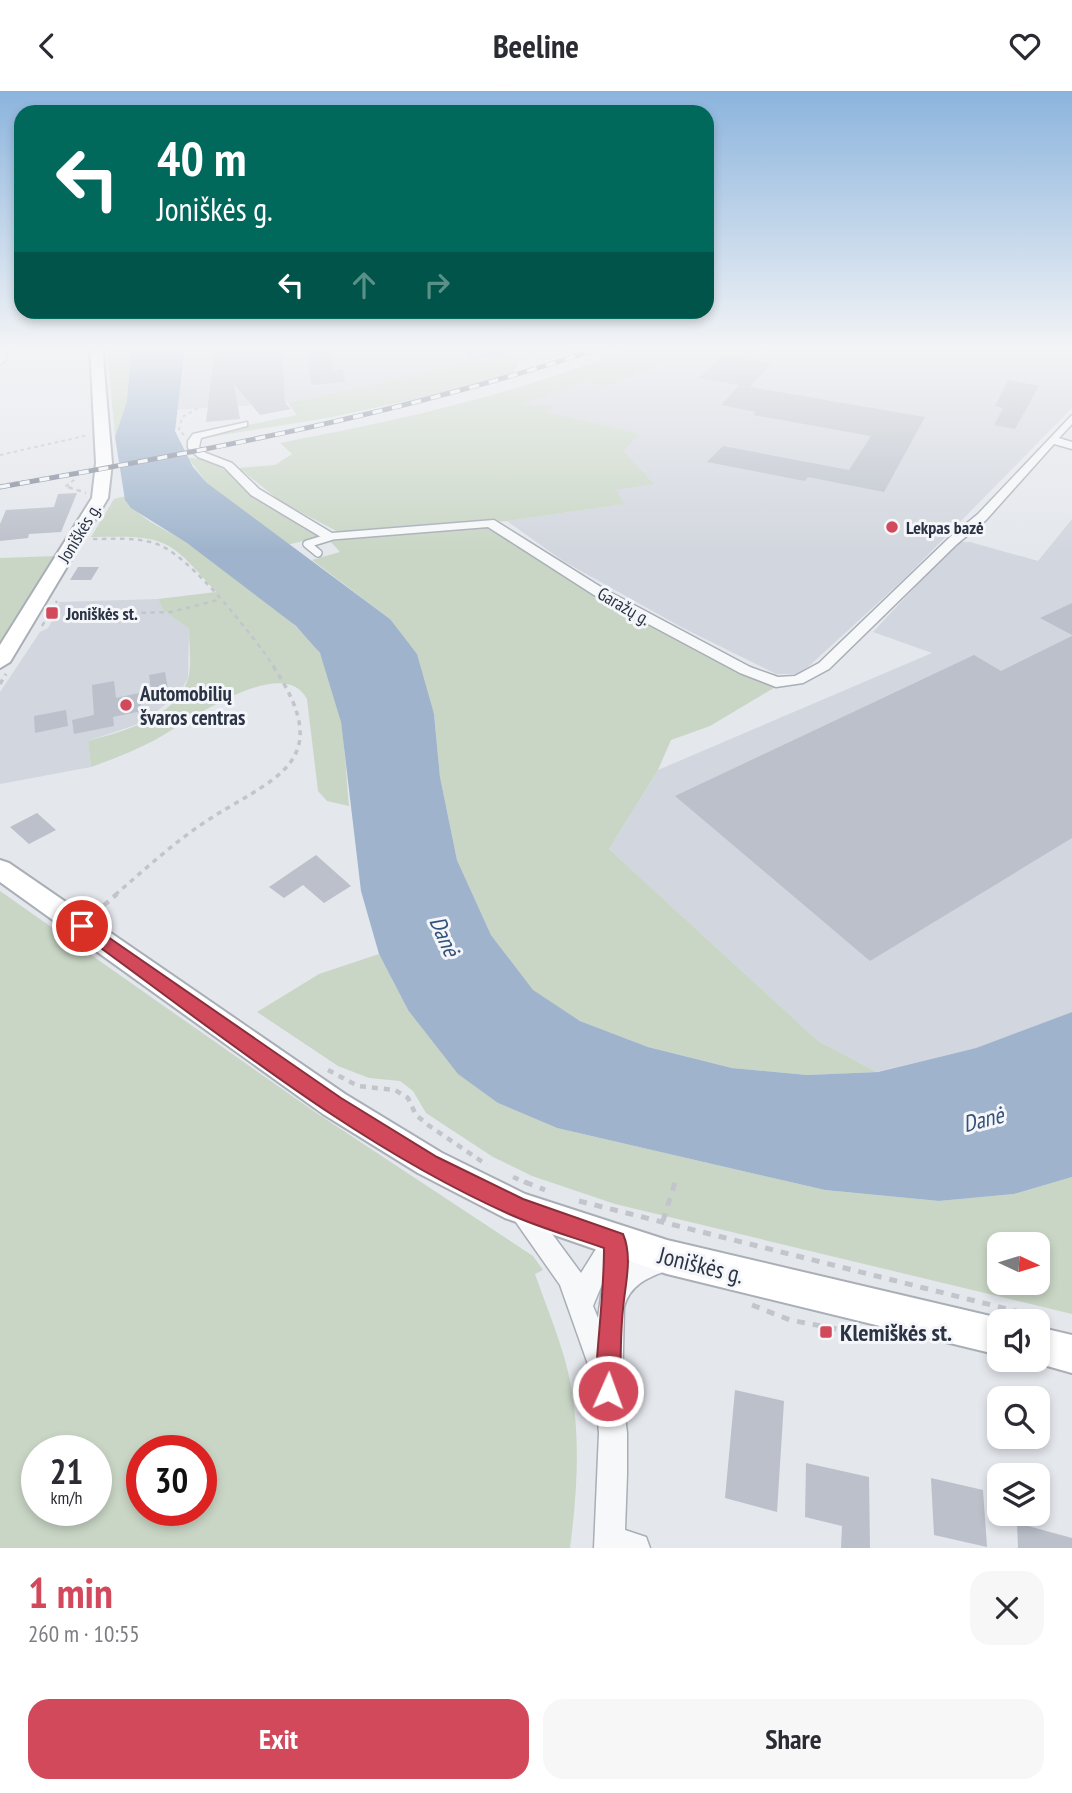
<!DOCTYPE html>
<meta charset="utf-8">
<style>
:root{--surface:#fff;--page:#f7f7f7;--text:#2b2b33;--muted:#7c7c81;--accent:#d1495b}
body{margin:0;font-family:"PT Sans Narrow",sans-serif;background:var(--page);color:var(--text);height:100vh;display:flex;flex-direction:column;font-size:26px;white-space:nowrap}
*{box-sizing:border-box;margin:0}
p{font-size:23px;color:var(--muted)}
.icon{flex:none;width:38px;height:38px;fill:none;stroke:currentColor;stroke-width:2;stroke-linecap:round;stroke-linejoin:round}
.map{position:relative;height:1457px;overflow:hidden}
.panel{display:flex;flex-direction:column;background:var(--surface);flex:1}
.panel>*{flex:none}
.guide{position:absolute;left:14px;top:14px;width:700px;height:214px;border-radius:21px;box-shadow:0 4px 10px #0003;background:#00695c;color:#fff;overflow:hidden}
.needle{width:46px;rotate:94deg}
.buttons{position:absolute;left:987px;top:1141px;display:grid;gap:14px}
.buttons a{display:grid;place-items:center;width:63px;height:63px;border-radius:14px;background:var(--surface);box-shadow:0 4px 10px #0003;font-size:35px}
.speed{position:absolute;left:21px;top:1344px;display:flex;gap:14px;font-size:35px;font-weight:700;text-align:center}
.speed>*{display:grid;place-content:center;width:91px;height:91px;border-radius:50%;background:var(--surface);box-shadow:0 4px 10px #0003;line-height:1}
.speed small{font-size:18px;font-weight:400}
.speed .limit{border:10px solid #d22;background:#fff;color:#111}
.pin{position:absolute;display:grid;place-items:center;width:60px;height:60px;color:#fff;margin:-30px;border:4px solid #fff;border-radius:50%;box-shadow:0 2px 7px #0007}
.me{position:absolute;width:77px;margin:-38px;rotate:2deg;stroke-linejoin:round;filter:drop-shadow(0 0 5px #0008)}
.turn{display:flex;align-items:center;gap:24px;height:147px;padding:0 28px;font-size:32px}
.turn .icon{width:91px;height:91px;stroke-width:2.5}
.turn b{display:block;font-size:49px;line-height:60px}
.lanes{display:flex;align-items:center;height:66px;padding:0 28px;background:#0003;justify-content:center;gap:35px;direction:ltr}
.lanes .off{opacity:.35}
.round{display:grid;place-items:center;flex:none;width:74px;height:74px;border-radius:21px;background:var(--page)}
.headline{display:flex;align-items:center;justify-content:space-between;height:119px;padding:0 28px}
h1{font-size:42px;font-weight:700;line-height:52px;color:var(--accent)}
.button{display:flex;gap:14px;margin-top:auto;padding:14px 28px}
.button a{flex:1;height:80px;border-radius:21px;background:var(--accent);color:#fff;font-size:28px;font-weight:700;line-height:80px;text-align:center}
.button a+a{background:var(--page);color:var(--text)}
header{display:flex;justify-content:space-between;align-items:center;height:91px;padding:0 28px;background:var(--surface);font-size:32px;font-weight:700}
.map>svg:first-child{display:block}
</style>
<header><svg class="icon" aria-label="back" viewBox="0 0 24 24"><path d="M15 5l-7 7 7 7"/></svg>Beeline<svg class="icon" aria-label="heart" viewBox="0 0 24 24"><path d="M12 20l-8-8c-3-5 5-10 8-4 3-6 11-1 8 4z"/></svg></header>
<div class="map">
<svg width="1072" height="1457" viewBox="0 0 1072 1457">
<rect width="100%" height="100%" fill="#e4e7ec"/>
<g fill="#d2d6de">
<polygon points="185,255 529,255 492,267 288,312 177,319"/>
<polygon points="704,255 1072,255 1072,317 905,487 808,576 798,583 776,583 683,537 563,470 507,430 623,413 615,399 653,392 622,360 639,343 516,314 584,292 608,296"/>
<polygon points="1072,428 1072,921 976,957 877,981 818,950 609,758 658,679 932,562 873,541 957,451 970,451 1038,470"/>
<polygon points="158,508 163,519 189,538 188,587 180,601 144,631 88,650 91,676 0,693 0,601 40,541 48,537 58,520 59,511"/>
</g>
<g fill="#c9d6c5" fill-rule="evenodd">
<polygon points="107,255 131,255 127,310 115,346"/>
<polygon points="529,255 585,255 543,270 532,267 515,271 519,273 513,282 434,304 327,327 204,347 213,341 297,324 288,312 492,267"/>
<path d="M636,255H704L607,296L584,292L520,313L554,315L547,321L640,343L623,360L654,393L616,399L624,413L507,430L340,442L280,410L239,377L275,374L292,363L280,352C402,329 521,302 636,255Z"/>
<path d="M188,367C222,366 243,398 270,415C286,426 305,435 322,445L287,454L207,392Z"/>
<path d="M126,405C135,427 164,437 184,450C214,469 305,535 320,563C345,609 344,665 349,715L327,710L318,700L307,608C282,561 185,633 155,649C134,660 113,668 91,676L88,650C121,641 176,627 188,588C192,574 189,553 189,538L163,519L158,508L216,501C167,445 165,445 91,446L114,408Z"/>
<polygon points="489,436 700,562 777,595 710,635 671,649 658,679 609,758 818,950 877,981 807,984 732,977 648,956 580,930 533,900 491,844 457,769 440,686 434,623 390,528 312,469 340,461 330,450"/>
<polygon points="57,465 0,552 0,467"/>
<path d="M0,800L315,1021L533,1165L543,1179L535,1183C545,1212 557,1240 565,1269C582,1330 578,1395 570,1457H0ZM37,1360H96V1419H37ZM142,1360H201V1419H142Z"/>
<path d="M379,863L408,919L498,1012L557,1037L825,1099L939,1110L1014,1103L1072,1086V1223L615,1113L532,1085L493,1066L426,1022L413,1000L400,990L369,987L338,975L257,921L319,883ZM999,1153H1038V1192H999Z"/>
</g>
<polygon fill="#9fb4cc" points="131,255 185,255 175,340 193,376 207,392 390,528 417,563 434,623 440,686 457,769 491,844 533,899 580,930 648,956 732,977 807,984 878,981 976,957 1072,921 1072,1086 1014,1103 939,1110 825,1099 557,1037 498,1012 458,983 408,919 379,863 361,800 341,631 320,562 296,535 187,452 131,417 125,409 115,346 127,310"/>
<g fill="#bbc0ca">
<polygon points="215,255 282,255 285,312 291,318 260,324 234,293 240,328 206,331"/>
<polygon points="306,255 329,255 333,279 343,278 345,291 311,294"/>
<polygon points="458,255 507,255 508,263 472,268"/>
<polygon points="722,264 771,272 750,296 699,287"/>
<polygon points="1008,289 1039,295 1015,338 994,334 1003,317 995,315"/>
<polygon points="739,294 925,326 884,401 808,386 805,390 707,371 723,355 849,379 871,345 753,324 756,321 721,314"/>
<polygon points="77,402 61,441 29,443 28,447 0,450 0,433 6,419 54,416 58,403"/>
<polygon points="78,476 99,476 91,489 70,489"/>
<polygon points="1072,512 1072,544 1040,527"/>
<polygon points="1072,545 1072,747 870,870 675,705 974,564 1001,580"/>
<polygon points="165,581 169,603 152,606 149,584"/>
<polygon points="114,590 116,607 139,602 142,620 113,626 114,635 74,643 72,629 94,624 92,594"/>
<polygon points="66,619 68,635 35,642 34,625"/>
<polygon points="37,722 56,739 29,753 10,736"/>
<polygon points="316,764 351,795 324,812 303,794 284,807 269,796"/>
<polygon points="735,1299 784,1310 777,1421 725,1407"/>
<polygon points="806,1372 869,1386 870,1457 841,1457 842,1435 805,1426"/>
<polygon points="931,1387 983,1399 987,1456 934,1444"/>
<polygon points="1017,1432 1072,1447 1072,1457 1018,1457"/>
</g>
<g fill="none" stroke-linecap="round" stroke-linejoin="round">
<g stroke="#a9aeb7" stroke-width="10">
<polyline id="lane" points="318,462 307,453 330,446"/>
</g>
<g stroke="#a9aeb7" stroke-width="3">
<g id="street">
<polygon points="0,255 8,255 5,270 0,273"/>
<polygon points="1072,324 1072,333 1059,347 1072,351 1072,358 1054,353 986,429 957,453 829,578 803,592 776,596 740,582 594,504 488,436 326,449 251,404 224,376 198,366 188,357 188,350 193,343 247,331 247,335 201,347 199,356 206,362 232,372 259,398 332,442 494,429 604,498 750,576 778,586 795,585 819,572 949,447 978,423"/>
<path d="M518,1106L527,1109L581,1182L606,1142L615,1138L624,1142L627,1150L628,1171L664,1156L673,1159L677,1168L673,1177C651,1186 631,1191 624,1216L622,1300L627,1342V1383L625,1439L646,1446L650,1457H594L599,1342L595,1293L560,1194L506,1117L509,1109ZM603,1191L598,1227L593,1215Z"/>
</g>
</g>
<g stroke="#a9aeb7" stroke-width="4">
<g id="secondary">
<polygon points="90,255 102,255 112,372 108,407 10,571 0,577 0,554 92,407 96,372"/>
<polygon points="0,769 9,772 345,1003 442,1062 525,1103 667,1149 999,1227 1006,1230 999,1230 999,1264 667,1183 505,1127 418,1082 323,1023 0,791"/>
<polygon points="1038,1236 1072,1244 1072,1282 1026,1269 1038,1269"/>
</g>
</g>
<g stroke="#c2c5cb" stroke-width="2" stroke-dasharray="3.5 3.5" stroke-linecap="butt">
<polyline points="184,344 179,339 182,326 201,316"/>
<polyline points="0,364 89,344"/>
<polyline points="0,394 75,381 74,389 66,395 73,398"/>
</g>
<g stroke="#c2c5cb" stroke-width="2.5" stroke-dasharray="4.5 4.5" stroke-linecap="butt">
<polyline points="68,396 86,402"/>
<path d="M93,448C114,448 137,446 157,453C191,465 254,546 275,577"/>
<polyline points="118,532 120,528 136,522 171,521 218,509"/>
<polyline points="42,535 57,510"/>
</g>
<g stroke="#c2c5cb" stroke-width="3.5" stroke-dasharray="5 5" stroke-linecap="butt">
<polyline points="0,593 6,583"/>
<path d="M115,804C143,780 171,754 202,733C270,687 340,675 273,575"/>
</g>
<g stroke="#c2c5cb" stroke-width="4.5" stroke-dasharray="6 6" stroke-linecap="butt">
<polyline points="95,822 117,803"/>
<polyline points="328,979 358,995 395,999 408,1007 416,1024 428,1034 487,1074"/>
<polyline points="513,1086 529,1093"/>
</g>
<g stroke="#c2c5cb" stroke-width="5" stroke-dasharray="8 8" stroke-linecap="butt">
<polyline points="525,1091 545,1099"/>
<polyline points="579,1110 1043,1227"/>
<polyline points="663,1130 675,1091"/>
<polyline points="752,1214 790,1229 904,1251"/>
<polyline points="1010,1269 1019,1271"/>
</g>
<use href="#lane" stroke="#f7f8fa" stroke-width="7"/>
<use href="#street" fill="#f7f8fa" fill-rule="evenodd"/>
<use href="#secondary" fill="#fff" fill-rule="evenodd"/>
<g stroke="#7d8696" stroke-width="5">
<path id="rail" d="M0,396C205,360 408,322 606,255"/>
</g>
<use href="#rail" stroke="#f4f6f9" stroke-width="3.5" stroke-dasharray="10" stroke-linecap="butt"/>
</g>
<linearGradient id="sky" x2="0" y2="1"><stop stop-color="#8bb4dd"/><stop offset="0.56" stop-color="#f3f4f6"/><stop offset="1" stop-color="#f3f4f6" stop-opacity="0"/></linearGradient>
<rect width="1072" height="459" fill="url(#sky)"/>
<path fill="#d1495b" stroke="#882f3b" stroke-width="2" d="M82,828L341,1007L437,1066L523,1108L623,1143C633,1166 625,1194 623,1218C620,1245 621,1273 620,1300L616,1309L608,1313L599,1309L595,1300C597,1252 604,1205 604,1157C573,1146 540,1137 509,1123C352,1053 215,939 76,839L73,835L76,830Z"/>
<g fill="#d1495b" stroke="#f4f6f9" stroke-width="2.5">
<circle cx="892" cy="436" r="7"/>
<rect x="45" y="515" width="14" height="14" rx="3.5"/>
<circle cx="126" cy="614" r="7"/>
<rect x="819" y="1234" width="14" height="14" rx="3.5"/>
</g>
<g text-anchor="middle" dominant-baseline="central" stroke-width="6" stroke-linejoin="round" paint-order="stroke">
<g font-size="18" font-weight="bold" fill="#2b3445" stroke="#f4f6f9" text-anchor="start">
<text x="906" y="436">Lekpas bazė</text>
<text x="66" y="522">Joniškės st.</text>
</g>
<g font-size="18" fill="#2b3445" stroke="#f4f6f9">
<text transform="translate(79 442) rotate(-59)">Joniškės g.</text>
<text transform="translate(624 515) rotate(30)">Garažų g.</text>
</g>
<g font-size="21" font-weight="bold" fill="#2b3445" stroke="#f4f6f9" text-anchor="start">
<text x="140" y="602">Automobilių<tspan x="140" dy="24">švaros centras</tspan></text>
</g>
<g font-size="23" font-style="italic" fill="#34527a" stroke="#f4f6f9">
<text transform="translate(445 845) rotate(66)">Danė</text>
<text transform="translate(983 1028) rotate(-14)">Danė</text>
</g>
<g font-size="24" fill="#2b3445" stroke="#f4f6f9">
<text transform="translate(701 1174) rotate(14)">Joniškės g.</text>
</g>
<g font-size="24" font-weight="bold" fill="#2b3445" stroke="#f4f6f9" text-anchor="start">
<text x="840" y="1241">Klemiškės st.</text>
</g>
</g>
</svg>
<div class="buttons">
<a><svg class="needle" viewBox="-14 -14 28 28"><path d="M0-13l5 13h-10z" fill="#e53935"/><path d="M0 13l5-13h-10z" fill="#7c7c81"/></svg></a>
<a><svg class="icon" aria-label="sound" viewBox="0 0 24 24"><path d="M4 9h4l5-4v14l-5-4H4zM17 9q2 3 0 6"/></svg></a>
<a><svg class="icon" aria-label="search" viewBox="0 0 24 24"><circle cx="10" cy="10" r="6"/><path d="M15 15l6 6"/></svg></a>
<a><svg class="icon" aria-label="layers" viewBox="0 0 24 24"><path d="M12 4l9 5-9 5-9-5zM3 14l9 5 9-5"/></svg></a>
</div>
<div class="speed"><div>21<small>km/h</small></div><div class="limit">30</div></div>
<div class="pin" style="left:82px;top:835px;background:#d93025"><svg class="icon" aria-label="arrive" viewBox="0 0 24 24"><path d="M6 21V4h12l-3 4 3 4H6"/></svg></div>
<svg class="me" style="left:608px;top:1300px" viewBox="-20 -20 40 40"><circle r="17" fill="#d1495b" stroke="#fff" stroke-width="3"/><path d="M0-11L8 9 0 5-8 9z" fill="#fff"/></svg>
<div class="guide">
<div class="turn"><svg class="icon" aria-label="left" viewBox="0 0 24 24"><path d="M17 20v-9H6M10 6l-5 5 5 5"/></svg><div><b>40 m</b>Joniškės g.</div></div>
<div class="lanes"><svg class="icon" aria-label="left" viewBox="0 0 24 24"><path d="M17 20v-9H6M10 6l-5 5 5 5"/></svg><svg class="icon off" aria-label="ahead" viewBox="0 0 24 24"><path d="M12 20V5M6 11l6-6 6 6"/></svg><svg class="icon off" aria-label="right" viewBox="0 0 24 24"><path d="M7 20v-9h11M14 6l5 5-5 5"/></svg></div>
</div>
</div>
<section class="panel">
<div class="headline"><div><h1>1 min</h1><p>260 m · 10:55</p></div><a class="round"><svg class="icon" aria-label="close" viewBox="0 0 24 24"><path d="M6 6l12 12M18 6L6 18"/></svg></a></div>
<div class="button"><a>Exit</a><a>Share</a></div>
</section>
